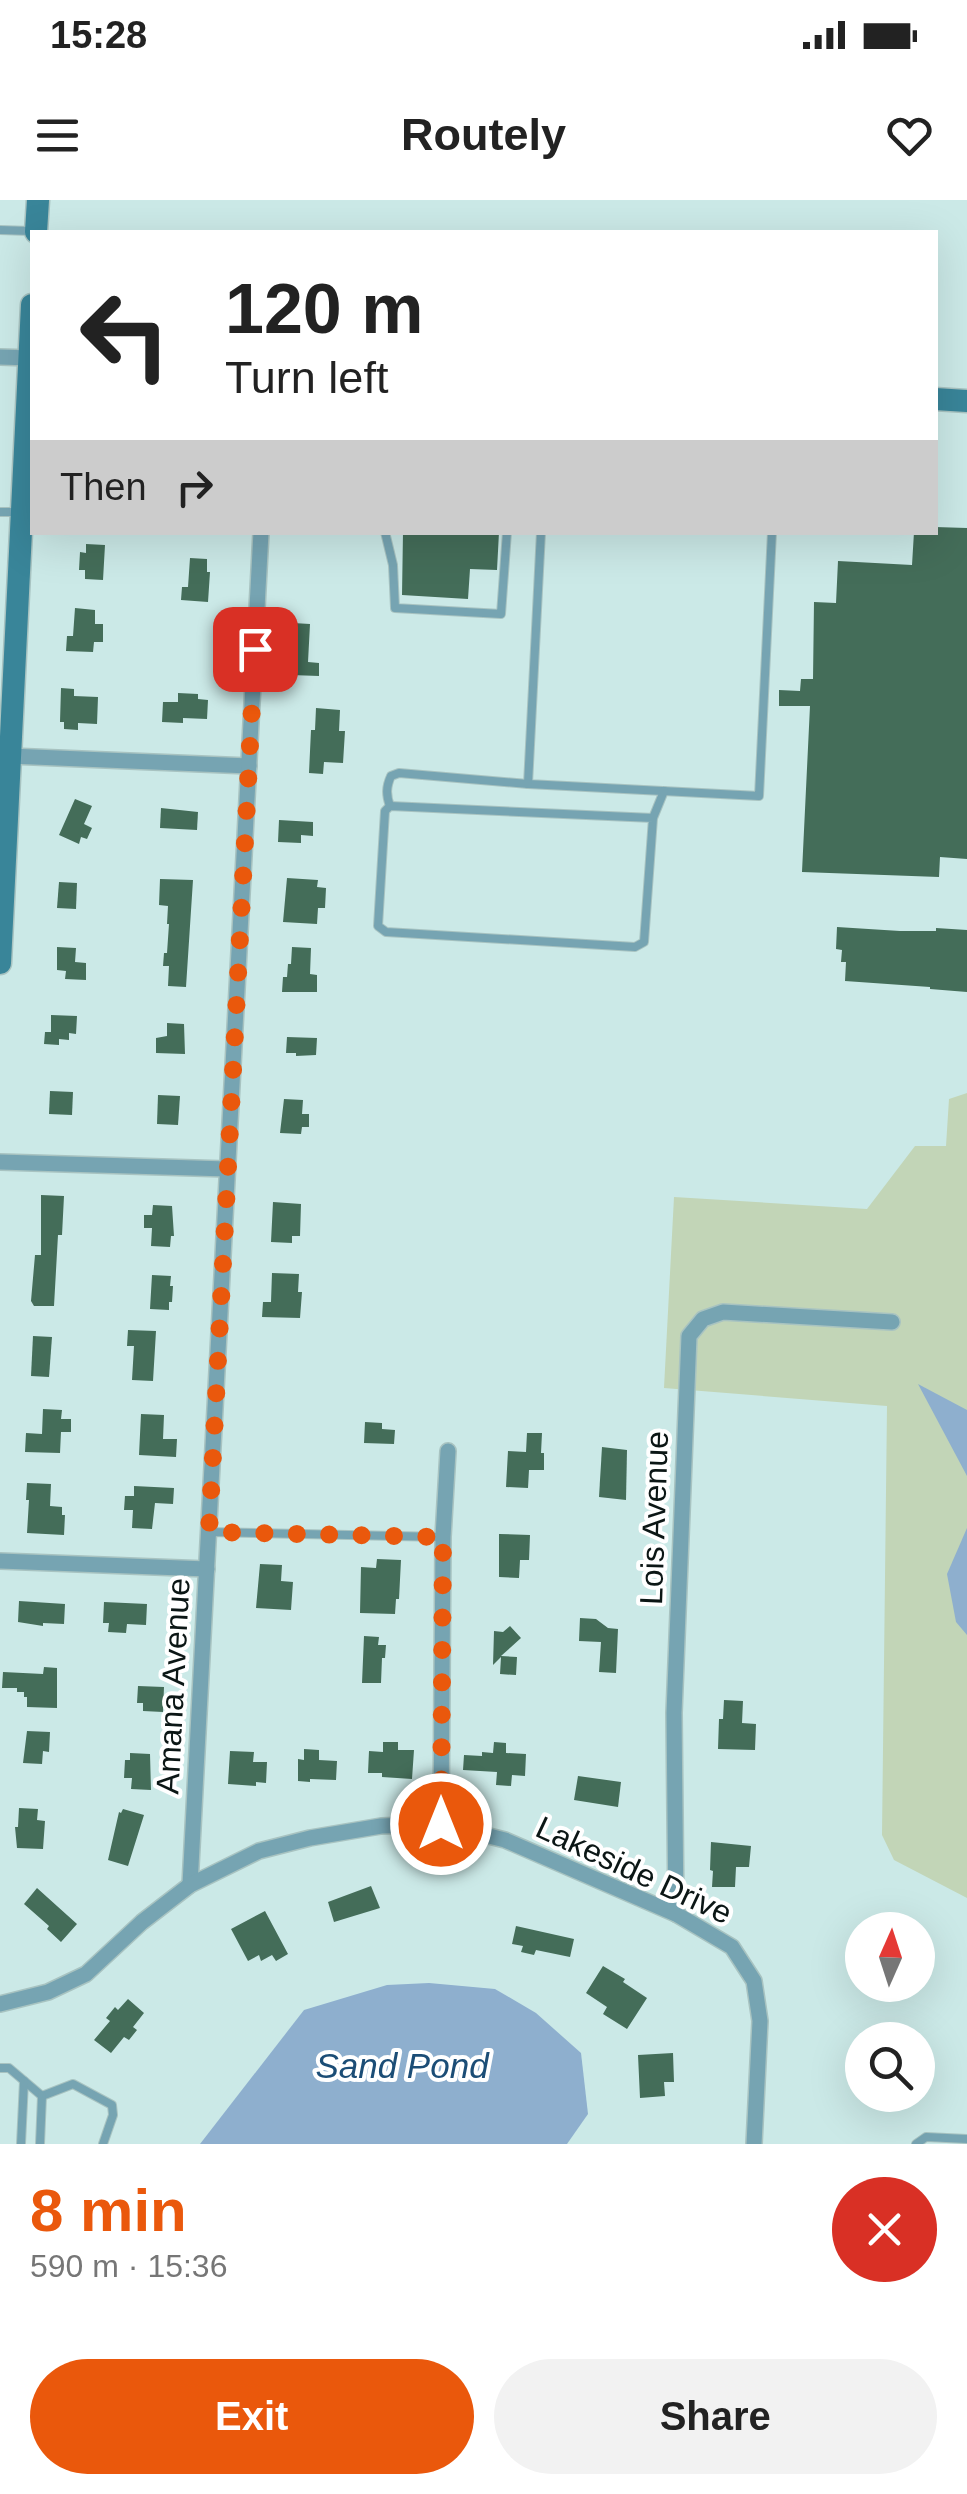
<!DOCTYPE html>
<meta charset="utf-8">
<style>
:root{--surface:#fff;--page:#f2f2f2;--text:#222;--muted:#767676;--accent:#ea580c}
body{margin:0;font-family:Arial,sans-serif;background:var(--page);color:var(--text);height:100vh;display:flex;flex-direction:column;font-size:38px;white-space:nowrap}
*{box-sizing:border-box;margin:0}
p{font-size:32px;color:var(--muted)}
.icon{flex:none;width:55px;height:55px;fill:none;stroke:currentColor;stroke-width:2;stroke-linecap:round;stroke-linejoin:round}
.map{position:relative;height:1944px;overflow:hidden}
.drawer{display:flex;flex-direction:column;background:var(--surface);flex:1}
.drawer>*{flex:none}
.banner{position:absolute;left:30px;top:30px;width:908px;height:305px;border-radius:0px;box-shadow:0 10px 40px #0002;background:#fff;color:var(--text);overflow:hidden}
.needle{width:65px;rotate:3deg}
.buttons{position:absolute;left:845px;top:1712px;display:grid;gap:20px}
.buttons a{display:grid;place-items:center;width:90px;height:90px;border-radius:50%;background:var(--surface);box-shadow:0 10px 40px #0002;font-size:50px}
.pin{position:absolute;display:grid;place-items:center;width:85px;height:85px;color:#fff;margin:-42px;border-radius:20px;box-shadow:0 5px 15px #0006}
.me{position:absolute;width:110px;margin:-55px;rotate:0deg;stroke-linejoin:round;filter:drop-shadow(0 0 8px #0008)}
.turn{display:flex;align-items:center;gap:35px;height:210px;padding:0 30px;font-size:45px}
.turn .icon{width:130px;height:130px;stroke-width:2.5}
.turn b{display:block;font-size:70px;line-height:85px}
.then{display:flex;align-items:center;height:95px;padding:0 30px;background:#0003;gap:20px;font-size:38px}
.round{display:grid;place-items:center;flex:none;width:105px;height:105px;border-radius:52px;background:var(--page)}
.head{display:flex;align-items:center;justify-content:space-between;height:170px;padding:0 30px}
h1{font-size:60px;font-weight:800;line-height:75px;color:var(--accent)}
.action{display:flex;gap:20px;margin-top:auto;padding:20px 30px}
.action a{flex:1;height:115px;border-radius:60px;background:var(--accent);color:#fff;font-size:40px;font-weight:800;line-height:115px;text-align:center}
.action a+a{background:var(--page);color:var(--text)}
.status{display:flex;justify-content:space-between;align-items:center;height:70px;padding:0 50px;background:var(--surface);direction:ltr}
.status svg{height:28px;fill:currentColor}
header{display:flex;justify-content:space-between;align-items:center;height:130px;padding:0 30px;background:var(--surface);font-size:45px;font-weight:800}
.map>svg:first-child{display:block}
</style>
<div class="status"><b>15:28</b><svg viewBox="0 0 49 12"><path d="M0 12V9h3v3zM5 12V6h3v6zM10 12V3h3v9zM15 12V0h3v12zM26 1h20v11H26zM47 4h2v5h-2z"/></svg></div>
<header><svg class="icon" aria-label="menu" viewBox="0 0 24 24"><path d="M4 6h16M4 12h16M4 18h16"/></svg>Routely<svg class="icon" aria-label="heart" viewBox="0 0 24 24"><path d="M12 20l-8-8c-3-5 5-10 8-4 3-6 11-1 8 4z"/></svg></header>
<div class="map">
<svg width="967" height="1944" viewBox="0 0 967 1944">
<rect width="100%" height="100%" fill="#cbe9e7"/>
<polygon fill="#c2d5b7" points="967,893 967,1698 894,1660 882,1635 887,1206 664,1188 674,997 867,1009 915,946 946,946 949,899"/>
<g fill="#8eafce">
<polygon points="918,1184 967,1210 967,1276"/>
<polygon points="967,1328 967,1435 956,1422 947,1374"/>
<polygon points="429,1783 495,1789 536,1813 581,1853 588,1914 567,1944 200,1944 304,1810 387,1785"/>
</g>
<g fill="#446d59">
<polygon points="935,327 967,328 967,659 940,657 939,677 802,672 810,506 779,506 779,490 800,491 801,479 813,479 814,402 836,403 838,361 912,365 914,332 935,332"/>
<polygon points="403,332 499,332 497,370 470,369 468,399 402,395"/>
<polygon points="86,344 105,345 103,380 85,379 85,370 79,370 80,352 86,353"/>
<polygon points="190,358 207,359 207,372 210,372 208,402 181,400 182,387 188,387"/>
<polygon points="75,408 95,410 95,424 103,424 103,442 94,442 93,452 66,451 67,436 73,436"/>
<polygon points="293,423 310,424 308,462 319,463 319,476 291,475 292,454 266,453 266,442 292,443"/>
<polygon points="61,488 74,489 74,496 98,497 97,524 78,523 78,530 64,529 64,522 60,522"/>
<polygon points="178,493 198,494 198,499 208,500 207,519 183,518 183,523 162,522 163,502 178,502"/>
<polygon points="316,508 340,510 339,531 345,531 343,563 324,562 323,574 309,573 311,530 315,530"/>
<polygon points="75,599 92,606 84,624 92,628 87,639 81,637 79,644 59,635"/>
<polygon points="161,608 198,612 197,630 160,628"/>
<polygon points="279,620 313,622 313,636 301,635 301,643 278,642"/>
<polygon points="287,678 318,680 317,687 326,688 325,708 318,708 317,724 283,722"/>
<polygon points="160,679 193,680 186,787 168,786 169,766 163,766 164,753 167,753 169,724 167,724 168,706 159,705"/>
<polygon points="59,682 77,683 76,709 57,708"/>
<polygon points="837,727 900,731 936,731 936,728 967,730 967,792 930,789 930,787 845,781 846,762 841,762 842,750 836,749"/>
<polygon points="57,747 76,748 75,762 86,763 86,780 65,779 66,771 57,770"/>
<polygon points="292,747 311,748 310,774 317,775 317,792 282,792 283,777 287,777 288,764 291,764"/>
<polygon points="51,815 77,816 76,834 69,833 69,840 59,839 59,845 44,844 45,832 51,832"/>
<polygon points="167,823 184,824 185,854 156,853 156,838 167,836"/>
<polygon points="287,837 317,838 316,855 296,856 296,853 286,853"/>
<polygon points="50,891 73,892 72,915 49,914"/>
<polygon points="158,895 180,896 178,925 157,924"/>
<polygon points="284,899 303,900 302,914 309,914 309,927 302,927 301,934 280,933"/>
<polygon points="41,995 64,996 62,1035 58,1035 54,1106 34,1106 31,1101 35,1055 41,1055"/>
<polygon points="273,1002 301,1004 300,1036 292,1036 292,1043 271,1042"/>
<polygon points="153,1005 172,1006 174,1036 171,1036 170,1047 151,1046 152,1028 144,1028 144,1015 152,1015"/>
<polygon points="272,1073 299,1074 298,1092 302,1092 300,1118 262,1117 263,1102 271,1102"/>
<polygon points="152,1075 171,1076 170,1086 173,1086 172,1102 169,1102 169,1110 150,1109"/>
<polygon points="128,1130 156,1131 153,1181 132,1180 134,1146 127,1146"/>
<polygon points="33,1136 52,1137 49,1177 31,1176"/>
<polygon points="43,1209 62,1210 61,1219 71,1219 71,1232 61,1232 60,1253 25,1252 26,1233 42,1234"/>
<polygon points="141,1214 164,1215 163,1239 177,1239 176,1257 139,1255"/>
<polygon points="365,1222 382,1223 382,1229 395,1230 394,1244 364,1243"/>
<polygon points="527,1233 542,1233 541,1253 544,1253 544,1270 529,1270 528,1288 506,1287 508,1251 526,1252"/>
<polygon points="602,1247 627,1250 626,1300 599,1297"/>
<polygon points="27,1283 51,1284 50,1306 62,1307 62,1315 65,1315 64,1335 27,1333 29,1300 26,1300"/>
<polygon points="134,1286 174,1288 173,1304 155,1303 152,1329 132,1328 133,1310 124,1310 125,1296 134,1296"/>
<polygon points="499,1334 530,1335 529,1360 520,1360 519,1378 499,1377"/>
<polygon points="377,1359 401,1360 399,1399 396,1399 395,1414 360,1413 361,1367 376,1368"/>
<polygon points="260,1364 282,1365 281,1381 293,1382 291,1410 256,1408"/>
<polygon points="19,1401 65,1404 64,1424 43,1423 43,1426 18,1422"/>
<polygon points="104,1402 147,1404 146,1425 127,1424 126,1433 108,1432 109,1423 103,1423"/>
<polygon points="580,1418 596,1419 608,1428 618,1429 616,1473 599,1472 601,1442 579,1441"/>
<polygon points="510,1426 521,1438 501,1456 517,1457 516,1475 500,1474 501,1457 493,1465 494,1431 503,1432"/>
<polygon points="364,1436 379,1437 378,1445 386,1445 385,1458 382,1458 381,1483 362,1483"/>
<polygon points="44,1467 57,1468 57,1508 27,1507 27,1497 24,1497 24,1492 17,1492 17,1488 2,1488 3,1472 43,1474"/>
<polygon points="138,1486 164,1487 163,1512 143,1511 143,1503 137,1503"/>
<polygon points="724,1500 743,1501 742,1523 756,1524 755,1550 718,1549 719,1519 723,1519"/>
<polygon points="27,1531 50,1532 49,1552 43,1551 42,1564 23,1563"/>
<polygon points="383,1542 398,1542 398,1550 414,1550 412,1579 382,1577 382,1573 368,1573 369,1551 383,1552"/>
<polygon points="494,1542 506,1543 506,1553 526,1554 525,1576 512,1575 511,1586 496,1585 497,1572 463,1570 464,1555 482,1556 482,1552 493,1553"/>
<polygon points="304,1549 319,1550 319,1560 337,1561 336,1580 310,1579 310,1582 298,1581 298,1559 304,1560"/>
<polygon points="230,1551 254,1552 253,1562 267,1562 266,1583 256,1582 256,1586 228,1584"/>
<polygon points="130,1553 150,1554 151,1590 131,1589 132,1578 124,1578 125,1560 130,1560"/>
<polygon points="578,1576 621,1582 618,1607 574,1600"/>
<polygon points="19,1608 38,1609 37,1620 45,1621 43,1649 17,1648 15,1627 18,1627"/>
<polygon points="123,1609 144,1615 128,1666 108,1660 119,1612 121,1613"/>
<polygon points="711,1642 751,1646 749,1667 736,1667 735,1687 712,1687 713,1671 710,1670"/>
<polygon points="371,1686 380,1708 334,1722 328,1702"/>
<polygon points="37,1688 77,1724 61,1742 47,1729 49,1726 24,1704"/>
<polygon points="265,1711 288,1754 276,1761 272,1755 261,1761 259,1755 248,1761 231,1729"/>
<polygon points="516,1726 574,1739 570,1757 536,1750 534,1755 521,1752 523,1746 512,1744"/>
<polygon points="603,1766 625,1779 623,1782 647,1798 627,1829 603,1814 607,1807 586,1793"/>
<polygon points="128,1799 144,1813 133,1827 137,1830 129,1840 124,1837 111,1853 94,1840 110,1821 106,1818 115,1807 118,1810"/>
<polygon points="673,1853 674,1882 664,1882 665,1896 640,1898 638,1855"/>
</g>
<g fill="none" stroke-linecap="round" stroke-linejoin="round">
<g stroke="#a8c3c1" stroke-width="10">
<g id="lane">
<polyline points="0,30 30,31"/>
<polyline points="0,312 17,312"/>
<polyline points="385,332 393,365 395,408 501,414 507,332"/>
<polyline points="541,332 528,584 759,596 772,332"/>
<path d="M390,606C386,595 386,587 391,576L399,573L528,584"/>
<polyline points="653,618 390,606 385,611 378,726 386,732 635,747 644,742 653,618 664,591"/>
<polyline points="209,1332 443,1337"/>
<polyline points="0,1868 9,1868 42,1896"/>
<polyline points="42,1896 73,1884 112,1905 113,1915 103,1944"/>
<polyline points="21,1944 24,1881"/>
<polyline points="40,1944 42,1896"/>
<polyline points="916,1944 926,1937 967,1939"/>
</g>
</g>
<g stroke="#a8c3c1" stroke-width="18">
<g id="street">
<polyline points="0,157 30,158"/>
<polyline points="10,556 249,566"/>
<polyline points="0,962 227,969"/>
<polyline points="0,1361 207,1369"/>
<polyline points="441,1624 443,1337 448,1251"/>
<polyline points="190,1685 261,332"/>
<polyline points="676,1714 674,1513 689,1136 703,1119 723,1112 892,1122"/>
<polyline points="0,1804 48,1792 86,1774 142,1722 190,1685 259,1651 310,1638 381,1626 441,1624 505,1640 676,1714 732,1747 754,1781 760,1821 754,1944"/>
</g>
</g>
<g stroke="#a8c3c1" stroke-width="25">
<g id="secondary">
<polyline points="36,32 38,0"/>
<polyline points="935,199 967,201"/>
<polyline points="0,763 32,105"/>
</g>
</g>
<use href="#lane" stroke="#76a4b2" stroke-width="8"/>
<use href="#street" stroke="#76a4b2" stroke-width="15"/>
<use href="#secondary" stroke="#398599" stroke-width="22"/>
</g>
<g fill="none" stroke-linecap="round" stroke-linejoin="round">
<polyline stroke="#ea580c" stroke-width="18" stroke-dasharray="0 32.4" points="255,449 209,1332 443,1337 441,1624"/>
</g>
<g text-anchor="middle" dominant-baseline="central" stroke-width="8" stroke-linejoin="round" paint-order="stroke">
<g font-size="32" fill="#0b1615" stroke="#fff">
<text transform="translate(654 1318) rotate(-88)">Lois Avenue</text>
<text transform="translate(173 1486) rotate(-87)">Amana Avenue</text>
<text transform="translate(634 1670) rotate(25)">Lakeside Drive</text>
</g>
<g font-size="35" font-style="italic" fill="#1b4d76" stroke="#fff">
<text x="402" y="1865">Sand Pond</text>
</g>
</g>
</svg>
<div class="buttons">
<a><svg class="needle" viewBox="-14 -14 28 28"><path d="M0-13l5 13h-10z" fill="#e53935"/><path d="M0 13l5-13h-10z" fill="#767676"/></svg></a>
<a><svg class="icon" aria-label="search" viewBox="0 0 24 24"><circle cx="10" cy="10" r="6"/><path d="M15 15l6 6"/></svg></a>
</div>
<div class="pin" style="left:255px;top:449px;background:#d93025"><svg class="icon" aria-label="arrive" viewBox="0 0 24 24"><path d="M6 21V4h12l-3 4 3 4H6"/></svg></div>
<svg class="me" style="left:441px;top:1624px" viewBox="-20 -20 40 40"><circle r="17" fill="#ea580c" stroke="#fff" stroke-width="3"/><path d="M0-11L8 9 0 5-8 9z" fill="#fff"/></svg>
<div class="banner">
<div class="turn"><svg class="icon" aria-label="left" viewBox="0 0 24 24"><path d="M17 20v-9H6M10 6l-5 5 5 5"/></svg><div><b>120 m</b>Turn left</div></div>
<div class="then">Then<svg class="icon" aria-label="right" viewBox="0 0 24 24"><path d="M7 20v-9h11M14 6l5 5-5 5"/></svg></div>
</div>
</div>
<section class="drawer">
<div class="head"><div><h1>8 min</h1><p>590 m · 15:36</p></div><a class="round" style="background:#d93025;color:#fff"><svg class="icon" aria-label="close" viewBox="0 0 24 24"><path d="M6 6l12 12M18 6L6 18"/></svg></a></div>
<div class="action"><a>Exit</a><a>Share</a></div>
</section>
